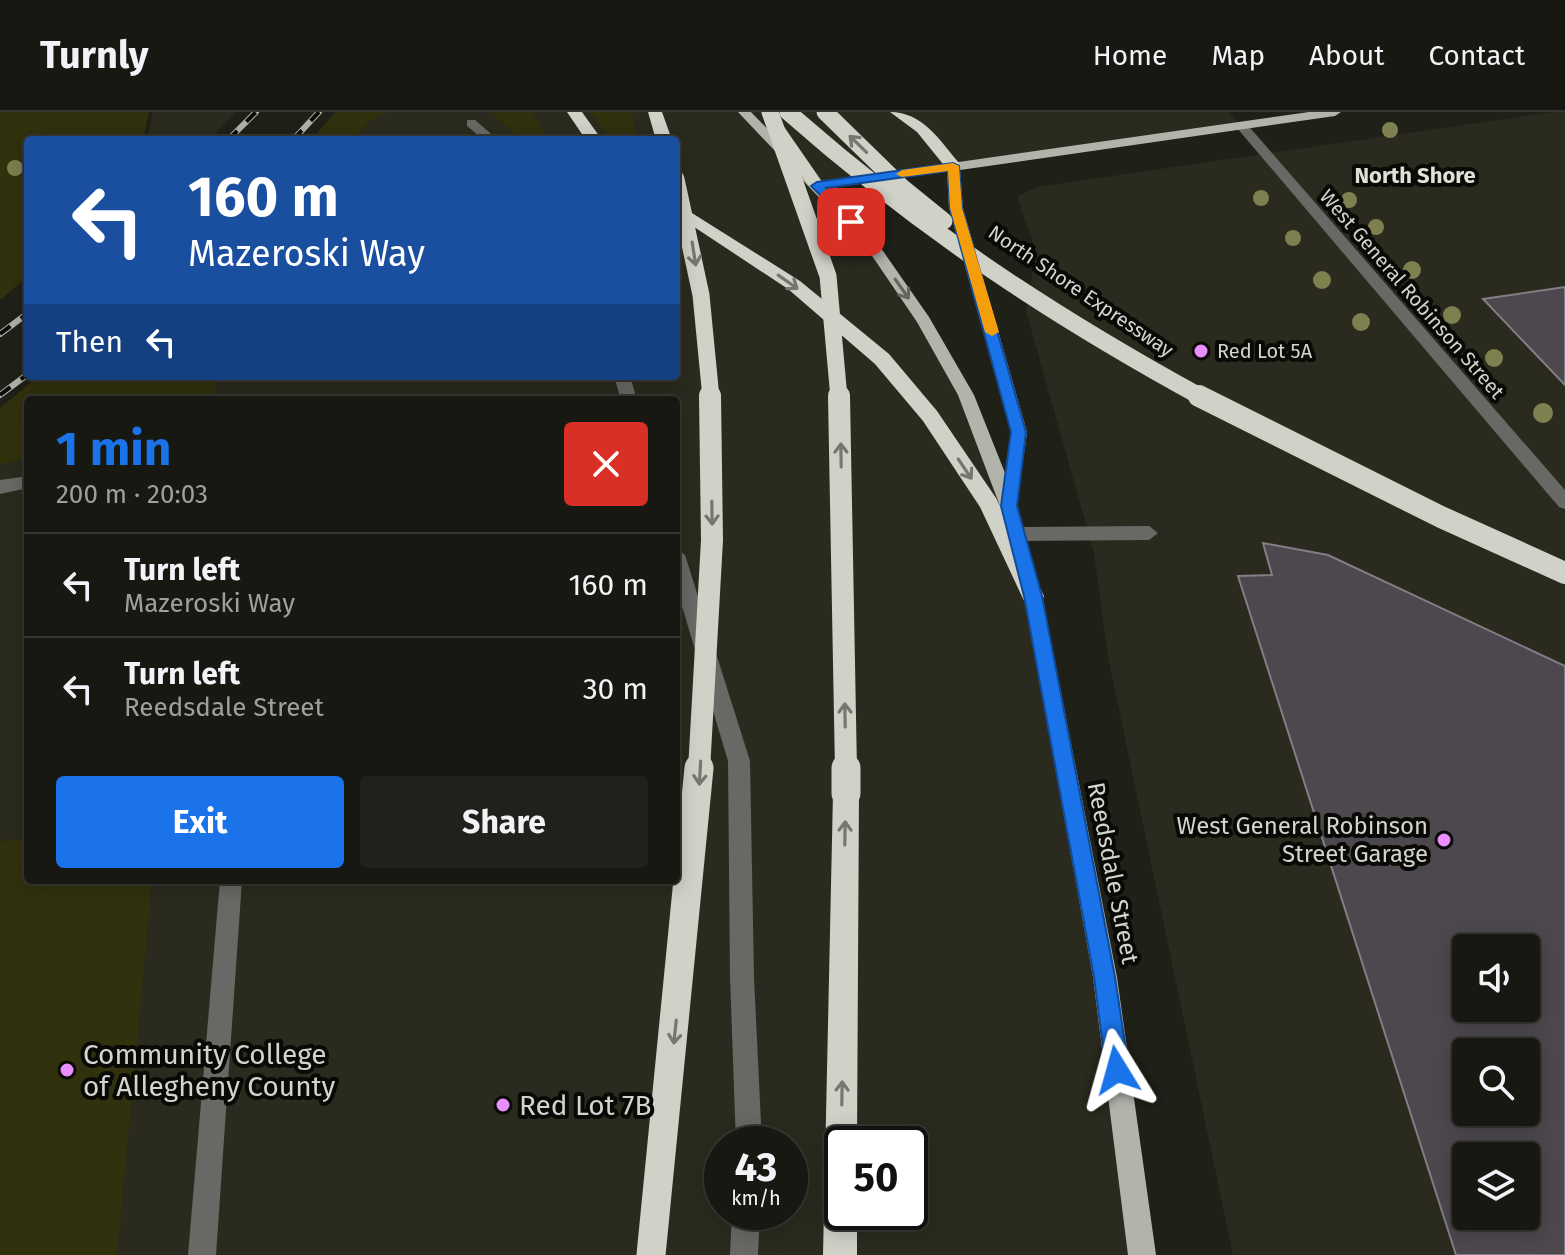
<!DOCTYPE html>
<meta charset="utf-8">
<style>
:root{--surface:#171812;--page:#20211b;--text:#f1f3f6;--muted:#9ea09f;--line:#363732;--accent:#1a73e8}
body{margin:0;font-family:"Fira Sans",sans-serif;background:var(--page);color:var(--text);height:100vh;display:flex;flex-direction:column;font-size:30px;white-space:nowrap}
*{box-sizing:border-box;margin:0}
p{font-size:26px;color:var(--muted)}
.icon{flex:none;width:44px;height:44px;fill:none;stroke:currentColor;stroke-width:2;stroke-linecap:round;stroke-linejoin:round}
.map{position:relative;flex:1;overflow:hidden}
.panel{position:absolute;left:24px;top:284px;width:656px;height:488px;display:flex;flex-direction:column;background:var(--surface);border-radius:8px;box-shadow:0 4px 20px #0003,0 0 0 2px var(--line)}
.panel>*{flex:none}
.hud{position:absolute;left:24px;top:24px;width:656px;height:244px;border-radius:8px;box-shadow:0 4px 20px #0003,0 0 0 2px var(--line);background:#1a4fa0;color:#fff;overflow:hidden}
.fabs{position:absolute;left:1452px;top:822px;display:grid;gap:16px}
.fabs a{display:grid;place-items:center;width:88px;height:88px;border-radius:8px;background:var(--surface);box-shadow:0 4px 20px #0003,0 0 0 2px var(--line);font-size:40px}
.speed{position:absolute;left:704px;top:1014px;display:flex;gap:16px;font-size:40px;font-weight:700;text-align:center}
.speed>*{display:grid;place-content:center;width:104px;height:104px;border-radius:50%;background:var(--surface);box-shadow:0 4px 20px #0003,0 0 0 2px var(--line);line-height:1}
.speed small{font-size:20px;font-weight:400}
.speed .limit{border:4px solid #111;border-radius:12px;background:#fff;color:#111}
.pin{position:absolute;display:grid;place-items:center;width:68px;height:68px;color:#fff;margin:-34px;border-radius:16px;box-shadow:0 4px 12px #0006}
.me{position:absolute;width:88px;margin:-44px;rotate:352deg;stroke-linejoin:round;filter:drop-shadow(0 0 6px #0008)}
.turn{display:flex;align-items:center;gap:28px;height:168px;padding:0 32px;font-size:36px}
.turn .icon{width:104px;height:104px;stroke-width:2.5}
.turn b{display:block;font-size:56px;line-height:68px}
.then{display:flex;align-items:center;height:76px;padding:0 32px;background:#0003;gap:16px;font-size:30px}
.round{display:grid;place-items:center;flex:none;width:84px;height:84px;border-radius:8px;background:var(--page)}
.head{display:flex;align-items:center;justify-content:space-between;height:136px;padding:0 32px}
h1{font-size:48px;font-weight:700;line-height:60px;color:var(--accent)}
.cta{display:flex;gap:16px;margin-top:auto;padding:16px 32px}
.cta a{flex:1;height:92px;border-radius:8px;background:var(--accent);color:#fff;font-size:32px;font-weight:700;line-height:92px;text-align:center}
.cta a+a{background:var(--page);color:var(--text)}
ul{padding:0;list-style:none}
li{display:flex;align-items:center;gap:24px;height:104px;padding:0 32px;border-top:2px solid var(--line)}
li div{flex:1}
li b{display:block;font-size:30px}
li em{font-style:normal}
header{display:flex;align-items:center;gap:48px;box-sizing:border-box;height:112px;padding:0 40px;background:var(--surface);border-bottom:2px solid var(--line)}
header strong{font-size:38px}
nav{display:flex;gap:44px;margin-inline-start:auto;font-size:28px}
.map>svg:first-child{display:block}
</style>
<header>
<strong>Turnly</strong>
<nav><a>Home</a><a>Map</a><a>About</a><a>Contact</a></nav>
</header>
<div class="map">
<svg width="1565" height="1143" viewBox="0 0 1565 1143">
<rect width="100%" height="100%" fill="#1f2018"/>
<g fill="#2a2a1e" fill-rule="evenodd">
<polygon points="153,0 236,0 209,28 147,28"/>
<path d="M336,0H1229L1241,13L819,74L871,132L966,283L1033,484L1142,1143H0L28,768H676V288H28V725L0,729V296L39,264H676V28H311ZM722,1032H790V1100H722ZM842,1032H910V1100H842Z"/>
<path d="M1554,0H1565V1143H1233L1108,545L1094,441L1026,199L1036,139L1017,85L1036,75ZM1466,836H1526V896H1466ZM1466,940H1526V1000H1466ZM1466,1044H1526V1104H1466Z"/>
</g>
<g fill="#31310e">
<polygon points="0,0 149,0 143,28 28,28 28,165 0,188"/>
<polygon points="336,0 386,0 374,6 351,28 311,28"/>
<polygon points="491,0 532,0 548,28 520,28"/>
<polygon points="590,0 632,0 636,28 612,28"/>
<polygon points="39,264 217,264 213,288 28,288 28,348 0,352 0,296"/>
<polygon points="28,725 28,768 152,768 117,1143 0,1143 0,729"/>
</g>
<g fill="#4d474e" stroke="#837d85" stroke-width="2" fill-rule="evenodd">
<polygon points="1565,175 1565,273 1483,187"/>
<path d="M1263,431L1328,443L1565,554V1143H1456L1238,464L1272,463ZM1466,836H1526V896H1466ZM1466,940H1526V1000H1466ZM1466,1044H1526V1104H1466Z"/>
</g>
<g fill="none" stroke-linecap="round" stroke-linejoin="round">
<g fill="#686864" fill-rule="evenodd">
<polygon points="467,8 475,8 498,28 484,28 467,14"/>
<polygon points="1237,10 1245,10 1565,378 1565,397 1559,395 1237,16"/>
<polygon points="614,264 630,264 637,288 621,288"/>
<polygon points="28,364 28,376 0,382 0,368"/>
<polygon points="1149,414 1158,421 1149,428 1017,429 1008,422 1017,415"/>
<polygon points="676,436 685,443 750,649 754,865 762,1032 736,1032 730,865 728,649 676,474"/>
<polygon points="220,768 242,768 216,1143 188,1143"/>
<polygon points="732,1100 760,1100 758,1143 730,1143"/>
</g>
<path fill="#b2b3ab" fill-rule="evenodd" d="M738,0H751L819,70L1309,0H1341L1335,4L960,58L963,96L1027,320L1017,392L1042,484L1117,865L1156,1143H1128L1093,865L1024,484L1000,394L958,283L917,210L866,135ZM947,59L949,96L1011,320L1005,361L974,283L929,205L876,129L825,77Z"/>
<g fill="#d0d1c7" fill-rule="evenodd">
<polygon points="567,0 582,0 602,28 586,28"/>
<polygon points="648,0 662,0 672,28 656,28"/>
<path d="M890,0C922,0 939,27 959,51V57H947L917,20Z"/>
<polygon points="773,4 778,6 825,74 823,77 817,79 809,74 765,9"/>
<polygon points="676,91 800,169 889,242 937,299 996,386 1044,484 1041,491 1033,493 1025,491 980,395 923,309 875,252 788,177 676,103"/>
<polygon points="846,669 855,673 859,681 857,1032 842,1032 842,1100 857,1100 857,1143 823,1143 833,681 837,673"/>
</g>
<g stroke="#b0b1ab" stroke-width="6">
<g id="rail">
<polyline points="228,28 256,0"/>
<polyline points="293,28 319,0"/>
<polyline points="0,222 28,201"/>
<polyline points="0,283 28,262"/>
</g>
</g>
<use href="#rail" stroke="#090906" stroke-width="4" stroke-dasharray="13" stroke-linecap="butt"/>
<g stroke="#d0d1c7" stroke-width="17">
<polyline points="770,0 828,164 839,286"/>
<path d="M788,0C918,115 1051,203 1203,286"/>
<polyline points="825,0 902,75 944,109"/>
<polyline points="676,67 701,183 711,286"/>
</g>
<g stroke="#d0d1c7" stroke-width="22">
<polyline points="839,284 846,658"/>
<polyline points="1199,284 1441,405 1565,461"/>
<polyline points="699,658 712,428 710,284"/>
</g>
<g stroke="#d0d1c7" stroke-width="29">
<polyline points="846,656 846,681"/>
<polyline points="651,1143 699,656"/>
</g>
</g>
<g fill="#7e8050">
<circle cx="1390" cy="18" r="8"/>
<circle cx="15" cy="56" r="8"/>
<circle cx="1261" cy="86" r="8"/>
<circle cx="1349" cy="88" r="8"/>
<circle cx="1376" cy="115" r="8"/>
<circle cx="1293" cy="126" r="8"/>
<circle cx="1412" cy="158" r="9"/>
<circle cx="1322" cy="168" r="9"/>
<circle cx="1452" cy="203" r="9"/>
<circle cx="1361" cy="210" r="9"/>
<circle cx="1494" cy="246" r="9"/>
<circle cx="1543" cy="301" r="10"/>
</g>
<defs><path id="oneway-shaft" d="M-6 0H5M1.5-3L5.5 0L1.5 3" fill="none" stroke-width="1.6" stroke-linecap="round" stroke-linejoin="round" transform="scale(2)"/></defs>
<g stroke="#767770">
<use href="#oneway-shaft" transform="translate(858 32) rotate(-136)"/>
<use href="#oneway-shaft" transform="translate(694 142) rotate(81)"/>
<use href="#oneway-shaft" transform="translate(788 170) rotate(35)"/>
<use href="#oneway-shaft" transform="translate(841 343) rotate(-91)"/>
<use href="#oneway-shaft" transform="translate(965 357) rotate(56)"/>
<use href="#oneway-shaft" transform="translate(712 401) rotate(89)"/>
<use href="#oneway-shaft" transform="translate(845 603) rotate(-91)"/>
<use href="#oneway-shaft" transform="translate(700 661) rotate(93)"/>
<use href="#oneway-shaft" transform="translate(845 721) rotate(-89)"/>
<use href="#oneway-shaft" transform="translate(675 920) rotate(96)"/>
<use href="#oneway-shaft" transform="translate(842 981) rotate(-89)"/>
</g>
<use stroke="#666661" href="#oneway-shaft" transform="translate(902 177) rotate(55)"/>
<polygon fill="#1a73e8" stroke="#114b97" stroke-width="2" points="953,51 959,54 962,96 1026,320 1017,394 1042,484 1115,865 1129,958 1125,966 1117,969 1109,966 1106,958 1094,865 1024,484 1001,394 1011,320 950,96 948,59 826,76 858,110 851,114 811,74 817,70"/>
<polygon fill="#f59e0b" points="953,51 959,54 962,96 999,220 992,224 985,220 950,96 948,59 902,65 896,62 902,58"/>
<g fill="#e98efe" stroke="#090906" stroke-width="3">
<circle cx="1201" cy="239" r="8"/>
<circle cx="1444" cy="728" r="8"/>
<circle cx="67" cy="958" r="8"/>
<circle cx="503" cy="993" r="8"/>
</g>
<g text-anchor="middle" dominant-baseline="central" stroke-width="8" stroke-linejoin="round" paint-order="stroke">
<g font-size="20" fill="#d3d4cf" stroke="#090906">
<text transform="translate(1081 179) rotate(34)">North Shore Expressway</text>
<text transform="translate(1412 182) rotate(49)">West General Robinson Street</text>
</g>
<g font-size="20" fill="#d3d4cf" stroke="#090906" text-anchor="start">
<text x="1217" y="239">Red Lot 5A</text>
</g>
<g font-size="22" font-weight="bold" fill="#dfe0d6" stroke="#090906">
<text x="1415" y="63">North Shore</text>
</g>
<g font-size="24" fill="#d3d4cf" stroke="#090906" text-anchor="end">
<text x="1428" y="714">West General Robinson<tspan x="1428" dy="28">Street Garage</tspan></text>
</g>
<g font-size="24" fill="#d3d4cf" stroke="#090906">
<text transform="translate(1113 761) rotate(79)">Reedsdale Street</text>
</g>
<g font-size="28" fill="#d3d4cf" stroke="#090906" text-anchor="start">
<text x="83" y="942">Community College<tspan x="83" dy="32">of Allegheny County</tspan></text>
<text x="519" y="993">Red Lot 7B</text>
</g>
</g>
</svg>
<div class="fabs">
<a><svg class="icon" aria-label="sound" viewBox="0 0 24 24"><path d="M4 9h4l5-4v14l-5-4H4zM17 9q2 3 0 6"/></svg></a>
<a><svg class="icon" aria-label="search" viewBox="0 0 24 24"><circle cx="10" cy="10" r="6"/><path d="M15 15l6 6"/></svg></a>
<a><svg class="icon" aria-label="layers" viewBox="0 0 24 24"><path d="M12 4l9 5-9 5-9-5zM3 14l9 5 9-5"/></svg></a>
</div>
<div class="speed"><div>43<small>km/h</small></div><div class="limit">50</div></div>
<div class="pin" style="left:851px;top:110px;background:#d93025"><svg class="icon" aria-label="arrive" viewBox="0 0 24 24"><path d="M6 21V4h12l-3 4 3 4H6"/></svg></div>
<svg class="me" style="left:1117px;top:958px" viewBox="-20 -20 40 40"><path d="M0-17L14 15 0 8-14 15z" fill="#1a73e8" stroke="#fff" stroke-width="4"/></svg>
<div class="hud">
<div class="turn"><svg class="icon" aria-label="left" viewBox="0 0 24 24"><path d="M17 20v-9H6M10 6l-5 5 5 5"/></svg><div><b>160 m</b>Mazeroski Way</div></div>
<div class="then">Then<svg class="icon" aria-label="left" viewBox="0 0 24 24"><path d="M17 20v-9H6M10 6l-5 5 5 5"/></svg></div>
</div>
<section class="panel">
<div class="head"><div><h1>1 min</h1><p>200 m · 20:03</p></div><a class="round" style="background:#d93025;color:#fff"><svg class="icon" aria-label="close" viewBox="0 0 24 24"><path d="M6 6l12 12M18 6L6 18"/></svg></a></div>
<ul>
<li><svg class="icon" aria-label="left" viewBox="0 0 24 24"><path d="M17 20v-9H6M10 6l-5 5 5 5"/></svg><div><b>Turn left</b><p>Mazeroski Way</p></div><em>160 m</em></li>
<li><svg class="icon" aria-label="left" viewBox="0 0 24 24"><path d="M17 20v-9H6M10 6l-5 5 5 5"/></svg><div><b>Turn left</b><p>Reedsdale Street</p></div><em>30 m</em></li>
</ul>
<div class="cta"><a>Exit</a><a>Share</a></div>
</section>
</div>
